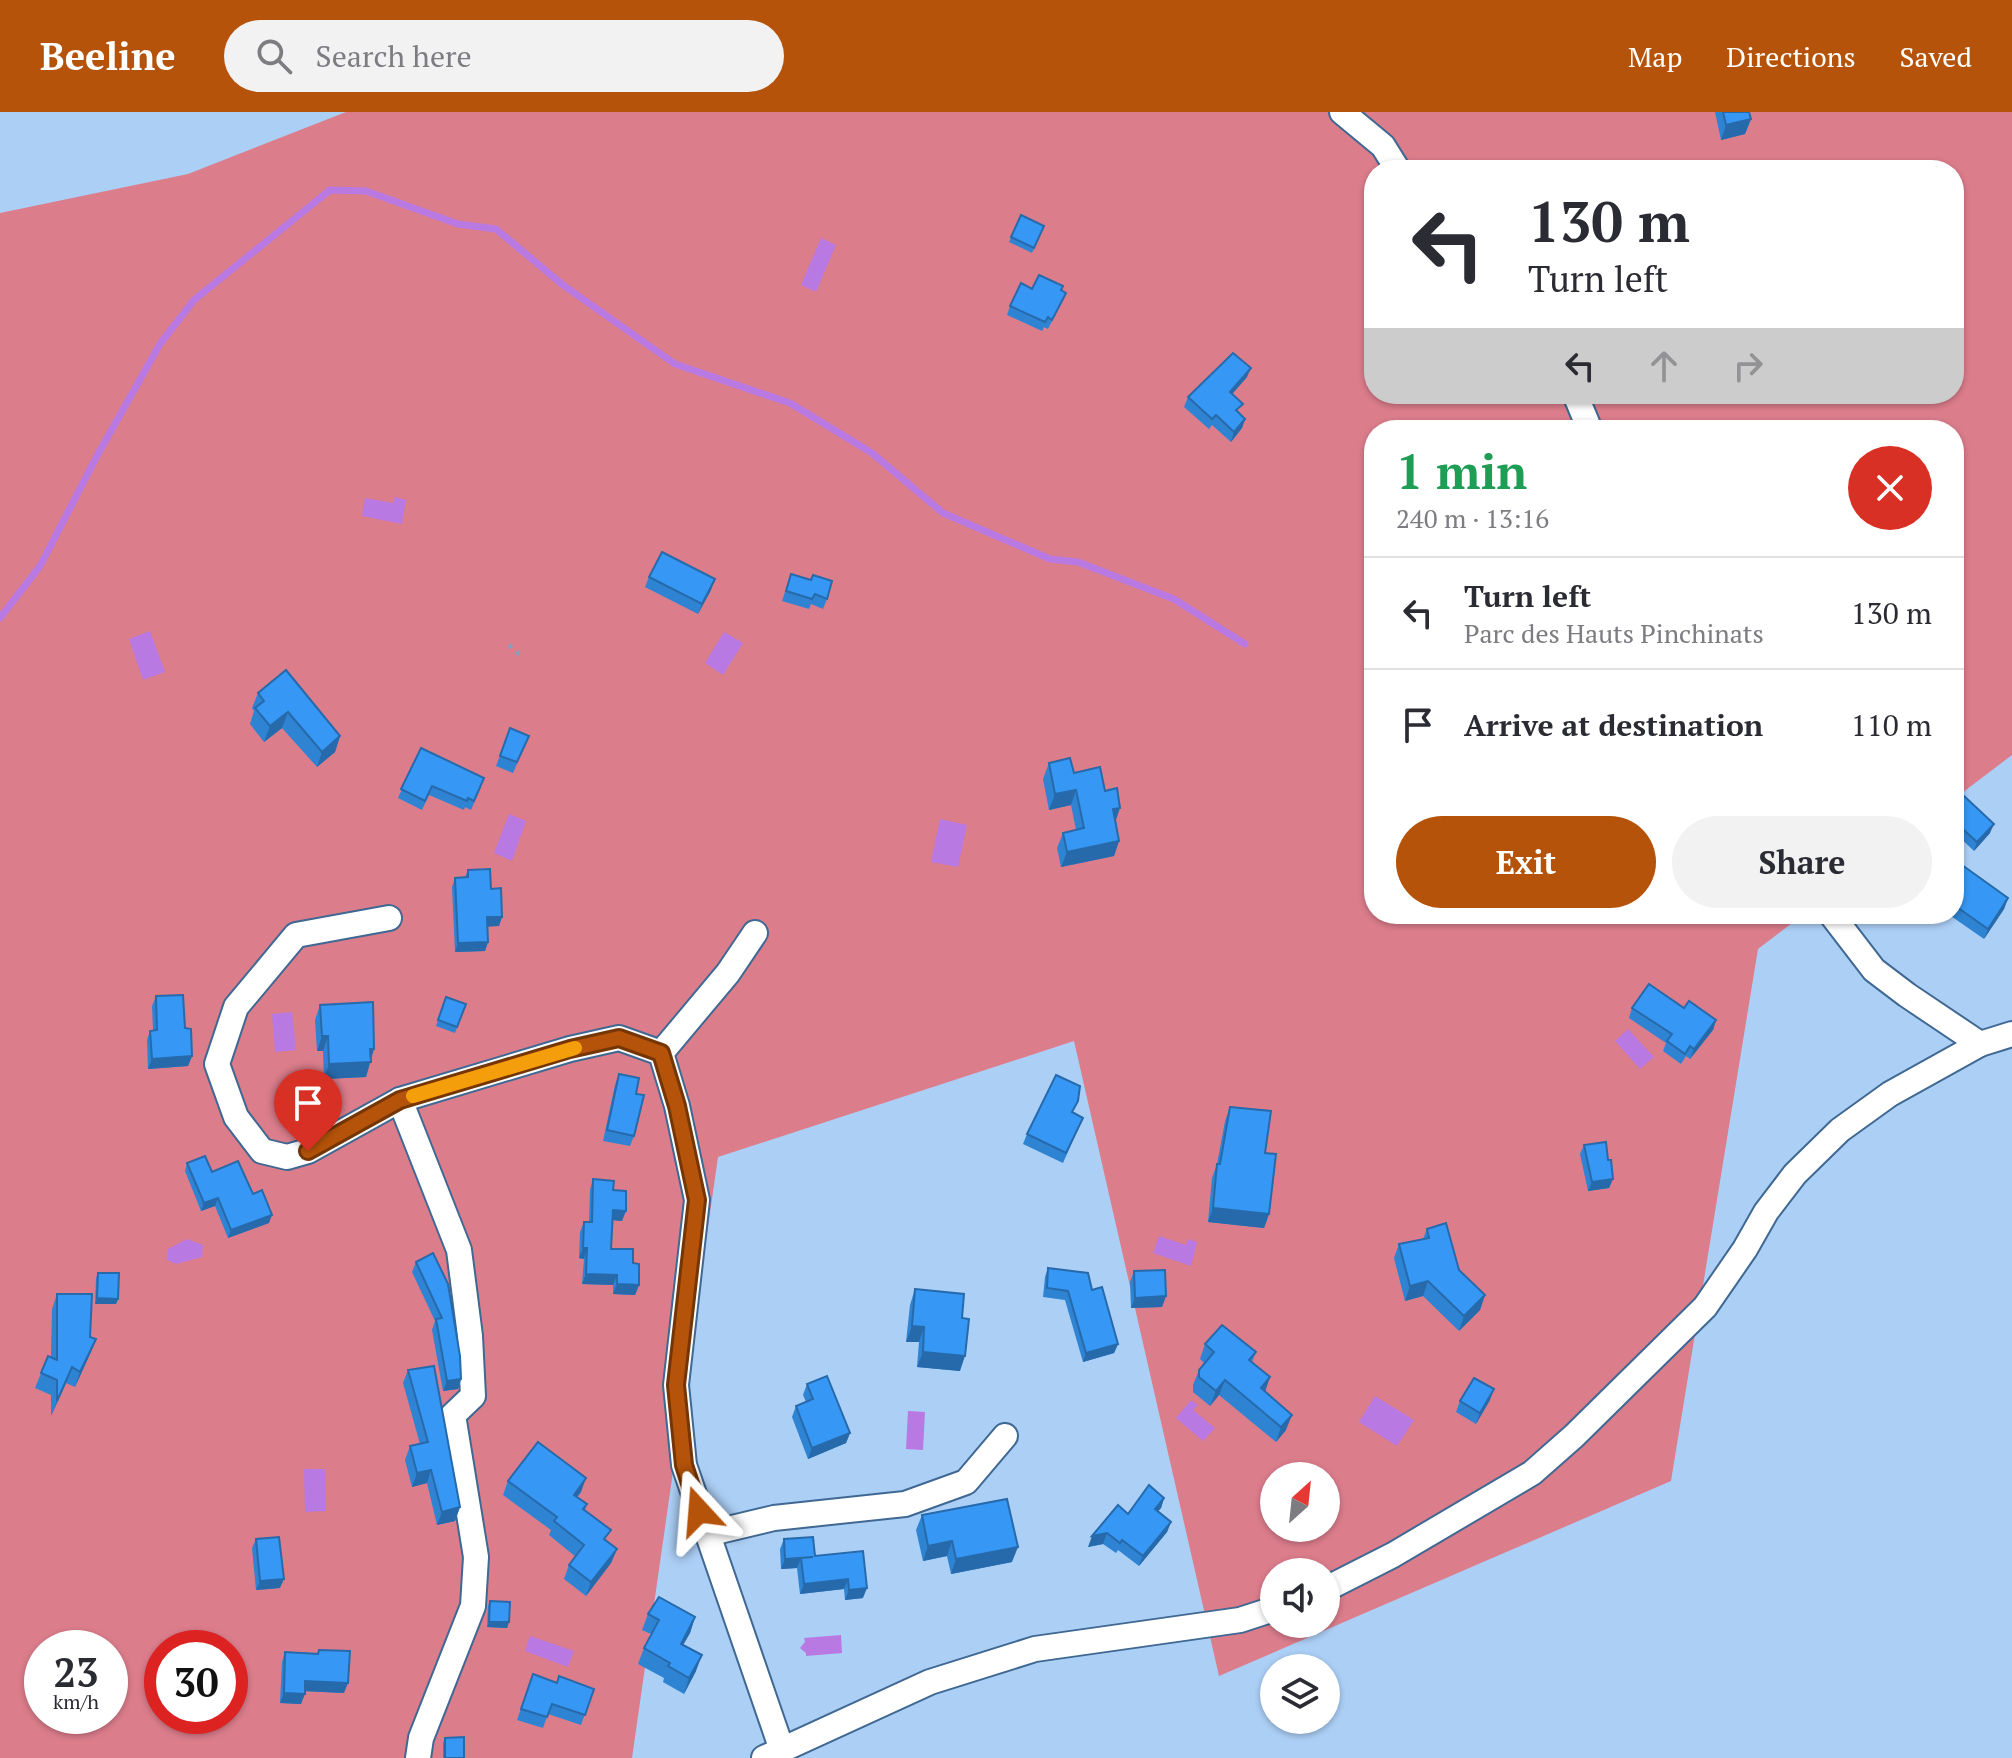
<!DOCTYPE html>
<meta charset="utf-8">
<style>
:root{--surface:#fff;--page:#f2f2f3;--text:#2b2b33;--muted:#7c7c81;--line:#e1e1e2;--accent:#b45309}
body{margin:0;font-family:"PT Serif",serif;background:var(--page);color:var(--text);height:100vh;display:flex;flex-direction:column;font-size:30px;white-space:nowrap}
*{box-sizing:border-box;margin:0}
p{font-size:26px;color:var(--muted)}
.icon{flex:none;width:44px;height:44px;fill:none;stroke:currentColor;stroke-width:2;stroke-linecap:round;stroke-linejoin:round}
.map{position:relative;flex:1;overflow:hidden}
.sheet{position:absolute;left:1364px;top:308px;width:600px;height:504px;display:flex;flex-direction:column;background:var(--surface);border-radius:32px;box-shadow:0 2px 6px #0004}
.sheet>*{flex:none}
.top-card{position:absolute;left:1364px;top:48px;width:600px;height:244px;border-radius:32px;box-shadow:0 2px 6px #0004;background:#fff;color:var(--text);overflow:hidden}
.needle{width:52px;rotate:27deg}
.fabs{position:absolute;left:1260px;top:1350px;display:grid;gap:16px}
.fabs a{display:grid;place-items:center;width:80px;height:80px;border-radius:50%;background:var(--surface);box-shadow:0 2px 6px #0004;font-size:40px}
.speed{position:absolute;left:24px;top:1518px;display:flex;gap:16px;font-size:40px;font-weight:700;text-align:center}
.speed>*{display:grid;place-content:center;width:104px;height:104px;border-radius:50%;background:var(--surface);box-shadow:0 2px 6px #0004;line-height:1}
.speed small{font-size:20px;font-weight:400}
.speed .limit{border:12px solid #d22;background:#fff;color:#111}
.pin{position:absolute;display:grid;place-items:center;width:68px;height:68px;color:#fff;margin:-82px -34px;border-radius:50% 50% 50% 0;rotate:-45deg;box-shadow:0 0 8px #0007}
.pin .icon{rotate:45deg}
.me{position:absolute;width:88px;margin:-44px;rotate:341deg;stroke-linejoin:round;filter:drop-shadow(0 0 6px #0008)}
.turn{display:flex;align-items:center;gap:28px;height:168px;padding:0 32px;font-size:36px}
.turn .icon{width:104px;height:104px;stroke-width:2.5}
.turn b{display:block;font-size:56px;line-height:68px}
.lanes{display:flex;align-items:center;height:76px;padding:0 32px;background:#0003;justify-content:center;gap:40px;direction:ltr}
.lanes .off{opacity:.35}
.round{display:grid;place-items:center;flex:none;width:84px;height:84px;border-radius:42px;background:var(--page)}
.headline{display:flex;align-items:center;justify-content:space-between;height:136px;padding:0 32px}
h1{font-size:48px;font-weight:800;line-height:60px;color:#1e9e55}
.cta{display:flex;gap:16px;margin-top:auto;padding:16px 32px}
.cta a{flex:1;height:92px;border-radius:48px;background:var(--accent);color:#fff;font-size:32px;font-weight:800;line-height:92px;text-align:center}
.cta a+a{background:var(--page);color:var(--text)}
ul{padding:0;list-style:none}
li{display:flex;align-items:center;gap:24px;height:112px;padding:0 32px;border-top:2px solid var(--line)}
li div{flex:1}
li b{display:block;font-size:30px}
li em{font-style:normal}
header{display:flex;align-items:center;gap:48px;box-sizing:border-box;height:112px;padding:0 40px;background:var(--accent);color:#fff}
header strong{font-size:38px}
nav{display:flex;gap:44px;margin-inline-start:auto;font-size:28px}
.search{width:560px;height:72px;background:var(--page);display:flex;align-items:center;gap:20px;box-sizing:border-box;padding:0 28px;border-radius:44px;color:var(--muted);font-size:30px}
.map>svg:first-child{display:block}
</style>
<header>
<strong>Beeline</strong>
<div class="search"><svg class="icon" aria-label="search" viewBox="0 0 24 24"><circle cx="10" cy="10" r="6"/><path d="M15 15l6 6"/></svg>Search here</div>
<nav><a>Map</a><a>Directions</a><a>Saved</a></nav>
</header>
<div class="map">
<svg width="2012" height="1646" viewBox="0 0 2012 1646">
<rect width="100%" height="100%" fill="#accff6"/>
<path fill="#dc7d8c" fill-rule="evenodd" d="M346,0H2012V643L1954,687V318H1374V802H1804L1758,837L1671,1369L1219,1564L1074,929L718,1045L632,1646H0V101L188,62ZM1374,58H1954V282H1374ZM1274,1364H1326V1416H1274ZM1274,1460H1326V1512H1274ZM42,1536H110V1604H42ZM162,1536H230V1604H162Z"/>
<g fill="#b979e3">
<polygon points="821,126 836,133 816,180 801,173"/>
<polygon points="395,385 406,388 402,412 362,404 365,386 393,391"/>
<polygon points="150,519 165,560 143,568 129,527"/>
<polygon points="724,520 743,531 723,563 705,551"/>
<polygon points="509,702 526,709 512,749 494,741"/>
<polygon points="940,707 967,713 958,755 931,750"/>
<polygon points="292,900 296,938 275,940 272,902"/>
<polygon points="1628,917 1654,945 1640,957 1615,929"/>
<polygon points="1159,1124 1186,1133 1188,1127 1197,1130 1191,1154 1153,1141"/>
<polygon points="187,1127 203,1133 202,1145 176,1152 167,1148 168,1137"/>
<polygon points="1375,1284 1414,1308 1397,1334 1359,1310"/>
<polygon points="1191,1288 1198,1293 1193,1298 1215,1316 1203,1329 1176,1306"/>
<polygon points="908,1299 925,1300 923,1338 906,1337"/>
<polygon points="304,1357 325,1357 326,1399 305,1400"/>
<polygon points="841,1523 842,1541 806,1544 806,1541 800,1536 805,1530 804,1526"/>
<polygon points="530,1524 574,1539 568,1555 525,1539"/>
</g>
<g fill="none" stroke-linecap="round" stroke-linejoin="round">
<polyline stroke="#b979e3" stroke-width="7" points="0,506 40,454 98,342 160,232 194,188 330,78 366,79 458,112 496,117 563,173 675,252 790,291 872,341 943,401 1050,447 1078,450 1174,487 1245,532"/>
<g stroke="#3f6892" stroke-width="28">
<g id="street">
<polyline points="1342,0 1383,34 1398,58"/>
<polyline points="1575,282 1590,318"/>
<polyline points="1831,802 1874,858 1907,883 1980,932"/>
<polyline points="389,806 296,823 236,895 217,952 236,1005 262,1039 287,1045 308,1039 400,988 570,937 619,926 661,941 677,994 697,1088 676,1273 684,1353 782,1638"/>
<polyline points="661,941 728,861 755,821"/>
<polyline points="400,988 459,1138 470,1224 473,1284 453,1303 476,1445 473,1494 421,1626 418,1646"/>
<polyline points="707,1422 774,1406 905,1392 966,1370 1005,1324"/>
<polyline points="1326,1477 1393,1443 1532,1361 1574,1324 1705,1195 1745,1137 1766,1100 1795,1062 1840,1018 1890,982 1980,932 2012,922"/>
<polyline points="764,1646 930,1570 1035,1537 1240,1508 1274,1497"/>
</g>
</g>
<polyline stroke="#83a0c1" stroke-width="4" stroke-dasharray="4 6" stroke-linecap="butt" points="509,533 520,543"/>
<use href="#street" stroke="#fff" stroke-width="24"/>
</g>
<g fill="#2e83d2">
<polygon points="1715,0 1749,0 1751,7 1745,22 1721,28"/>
<polygon points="1021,103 1042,119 1032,141 1009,130"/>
<polygon points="1032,177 1061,178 1066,181 1048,217 1044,215 1042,219 1007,203 1010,194"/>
<polygon points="1247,265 1232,282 1239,301 1245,307 1242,316 1231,330 1212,313 1209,317 1184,295 1188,285"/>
<polygon points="791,462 827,487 823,497 811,492 809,497 782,489"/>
<polygon points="649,465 711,478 698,502 645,475"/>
<polygon points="258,581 340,624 335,640 317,655 282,616 264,630 250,612 254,599 252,596"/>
<polygon points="510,616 529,624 513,661 496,654"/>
<polygon points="421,636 481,675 471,698 465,695 464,698 429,683 422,698 398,686"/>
<polygon points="1049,651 1074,661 1105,679 1116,709 1119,729 1114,744 1061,755 1057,736 1063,721 1076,718 1071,693 1049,698 1043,667"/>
<polygon points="1954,693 1990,721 1974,739 1954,720"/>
<polygon points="1954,749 2008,786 2004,797 1984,827 1948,802 1954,802"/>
<polygon points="468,758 491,777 502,805 499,814 488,814 488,830 485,839 455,840 452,775 455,766 465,765"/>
<polygon points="156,884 185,916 192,944 188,954 148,957 147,928 150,919 153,918 152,894"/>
<polygon points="446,885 466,892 455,921 436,914"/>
<polygon points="320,893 371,946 366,965 324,967 323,939 317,939 315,908"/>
<polygon points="1632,896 1684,896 1716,908 1713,918 1690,947 1686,944 1681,952 1663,939 1666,931 1629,906"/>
<polygon points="619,962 636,982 634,1024 630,1034 603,1029 615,973"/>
<polygon points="1230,995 1265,1041 1269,1102 1264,1116 1208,1110 1212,1066 1217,1052 1225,1009"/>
<polygon points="1073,1001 1083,1006 1063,1051 1023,1032 1027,1022"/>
<polygon points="1584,1033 1613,1067 1609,1076 1588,1079 1580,1042"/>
<polygon points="187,1051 212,1060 253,1082 269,1111 228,1126 215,1094 201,1099 185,1059"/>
<polygon points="593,1067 613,1078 622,1109 613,1108 611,1137 633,1151 639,1173 635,1183 613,1182 613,1173 582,1172 584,1147 579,1146 580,1120 584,1110 589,1110 590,1078"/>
<polygon points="1427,1117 1459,1158 1485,1183 1480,1198 1459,1219 1423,1184 1405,1189 1394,1146 1399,1132 1423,1127"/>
<polygon points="433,1141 461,1267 458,1277 443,1279 432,1218 435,1209 412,1160 416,1150"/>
<polygon points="1048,1156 1092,1178 1118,1232 1114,1241 1083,1250 1065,1188 1043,1185 1045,1165"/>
<polygon points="1134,1159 1166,1184 1162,1195 1131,1196 1130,1170"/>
<polygon points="98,1161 118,1187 116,1192 95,1192 96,1166"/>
<polygon points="915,1177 962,1206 960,1259 917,1255 919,1230 906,1230 910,1193"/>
<polygon points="57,1182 90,1225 96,1227 90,1242 75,1275 66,1271 51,1304 51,1283 35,1276 48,1244 51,1246 52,1197"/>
<polygon points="1205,1232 1256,1240 1252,1250 1265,1279 1286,1318 1276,1330 1219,1283 1210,1294 1193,1280 1193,1273 1199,1258 1204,1251 1200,1247"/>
<polygon points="408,1258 460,1395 455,1409 437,1413 427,1371 412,1375 405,1348 410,1334 420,1332 403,1271"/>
<polygon points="807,1272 850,1321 846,1331 808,1347 792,1305 796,1294 806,1290 803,1283"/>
<polygon points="1490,1288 1476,1312 1456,1300 1460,1289"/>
<polygon points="508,1369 581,1380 577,1385 587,1392 585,1398 607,1430 617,1437 611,1451 586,1484 564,1467 569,1453 576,1445 549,1423 551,1418 503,1383"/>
<polygon points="1164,1386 1161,1396 1158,1399 1171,1410 1167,1420 1139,1454 1118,1438 1116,1441 1103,1432 1088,1435 1128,1402"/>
<polygon points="922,1403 1012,1450 951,1462 947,1444 923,1449 916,1418"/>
<polygon points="256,1427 280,1476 256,1478 252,1436"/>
<polygon points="784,1427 815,1444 863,1439 863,1486 845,1488 844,1477 800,1482 797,1456 781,1457 780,1437"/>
<polygon points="490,1489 509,1510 507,1516 487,1515 488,1494"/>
<polygon points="648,1502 695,1505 690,1521 683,1533 696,1559 684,1582 663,1570 664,1566 638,1552 644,1536 651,1522 642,1518"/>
<polygon points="319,1538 344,1581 305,1579 301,1592 280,1591 282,1550 285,1540 317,1541"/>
<polygon points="533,1562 557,1571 594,1577 581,1613 548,1602 543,1616 517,1608"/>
<polygon points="445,1626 464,1646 443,1646 443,1631"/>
</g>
<g fill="#266aab">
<polygon points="1751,7 1745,22 1721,28 1726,13"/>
<polygon points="1251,256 1247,265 1226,289 1230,280"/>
<polygon points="1245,307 1242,316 1231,330 1234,320"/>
<polygon points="715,467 711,478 698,502 702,492"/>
<polygon points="288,600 282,616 264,630 270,614"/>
<polygon points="340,624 335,640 317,655 322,640"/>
<polygon points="1076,678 1071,693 1049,698 1055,682"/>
<polygon points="1120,696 1115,711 1113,697"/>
<polygon points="1994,712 1990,721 1974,739 1977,730"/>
<polygon points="1119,729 1114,744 1061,755 1067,740"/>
<polygon points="2008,786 2004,797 1984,827 1988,817"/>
<polygon points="487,805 502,805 499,814 484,815"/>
<polygon points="488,830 485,839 455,840 458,831"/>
<polygon points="1716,908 1713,918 1690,947 1694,937"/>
<polygon points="322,924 328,924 323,939 317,939"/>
<polygon points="370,937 374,937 366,965 324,967 329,952"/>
<polygon points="192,944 188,954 148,957 152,947"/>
<polygon points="1613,1067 1609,1076 1588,1079 1592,1070"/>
<polygon points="218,1086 215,1094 201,1099 204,1091"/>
<polygon points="1213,1096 1269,1102 1264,1116 1208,1110"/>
<polygon points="613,1098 626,1099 622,1109 610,1108"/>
<polygon points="272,1103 269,1111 228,1126 231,1118"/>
<polygon points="583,1136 587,1136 584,1147 579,1146"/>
<polygon points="586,1162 617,1163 613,1173 582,1172"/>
<polygon points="1428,1169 1423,1184 1405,1189 1410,1174"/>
<polygon points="617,1172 639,1173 635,1183 613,1182"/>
<polygon points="1485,1183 1480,1198 1459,1219 1464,1204"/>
<polygon points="1166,1184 1162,1195 1131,1196 1135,1186"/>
<polygon points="97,1186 118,1187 116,1192 95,1192"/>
<polygon points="912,1214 924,1215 919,1230 906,1230"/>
<polygon points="96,1227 90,1242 75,1275 80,1260"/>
<polygon points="1118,1232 1114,1241 1083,1250 1086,1241"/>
<polygon points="923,1240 965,1244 960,1259 917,1255"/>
<polygon points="72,1255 66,1271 51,1304 57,1289"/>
<polygon points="1270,1265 1265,1280 1261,1276"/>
<polygon points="461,1267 458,1277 443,1279 447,1269"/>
<polygon points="1225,1268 1219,1283 1210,1294 1216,1279"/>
<polygon points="1494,1277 1490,1288 1476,1312 1480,1301"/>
<polygon points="1292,1303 1286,1318 1276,1330 1281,1315"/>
<polygon points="850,1321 846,1331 808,1347 812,1336"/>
<polygon points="431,1358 427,1371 412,1375 417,1361"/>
<polygon points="586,1366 581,1380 568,1397 574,1383"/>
<polygon points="1164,1386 1161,1396 1151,1407 1155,1397"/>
<polygon points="460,1395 455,1409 437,1413 442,1400"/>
<polygon points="1171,1410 1167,1420 1139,1454 1143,1444"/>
<polygon points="1107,1421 1103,1432 1088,1435 1092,1424"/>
<polygon points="952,1429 947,1444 923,1449 928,1434"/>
<polygon points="1018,1435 1012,1450 951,1462 956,1447"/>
<polygon points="617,1437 611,1451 586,1484 591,1470"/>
<polygon points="813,1445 801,1446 797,1456 781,1457 785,1447"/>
<polygon points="284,1467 280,1476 256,1478 260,1469"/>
<polygon points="848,1467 844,1477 800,1482 804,1472"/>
<polygon points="867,1476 863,1486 845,1488 849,1478"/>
<polygon points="695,1505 690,1521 675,1547 681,1532"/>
<polygon points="489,1510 509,1510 507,1516 487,1515"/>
<polygon points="702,1543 696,1559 684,1582 689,1566"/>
<polygon points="305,1569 348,1571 344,1581 302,1579"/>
<polygon points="284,1581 305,1582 301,1592 280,1591"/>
</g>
<g fill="#3698f4" stroke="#266aab" stroke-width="2">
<polygon points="1723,0 1749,0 1751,7 1726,13"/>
<polygon points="1021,103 1044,114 1034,136 1011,125"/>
<polygon points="1039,163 1063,174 1061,178 1066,181 1052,208 1048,205 1045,210 1010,194 1021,171 1032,177"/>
<polygon points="1233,241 1251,256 1230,280 1243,292 1236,298 1245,307 1234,320 1216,303 1212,307 1188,285"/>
<polygon points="662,440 715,467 702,492 649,465"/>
<polygon points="791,462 811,468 813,463 832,469 827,487 815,482 812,487 786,479"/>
<polygon points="286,558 340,624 322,640 288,600 270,614 255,596 264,589 258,581"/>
<polygon points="510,616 529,624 517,650 500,644"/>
<polygon points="421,636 484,666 474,689 468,686 467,689 432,674 425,689 401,677"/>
<polygon points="1070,646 1074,661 1100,655 1105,679 1117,676 1120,696 1113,697 1119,729 1067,740 1063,721 1084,716 1076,678 1055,682 1049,651"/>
<polygon points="1964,684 1994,712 1977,730 1954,709 1954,693"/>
<polygon points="1955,748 2008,786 1988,817 1954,793"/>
<polygon points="490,757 491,777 501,776 502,805 487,805 488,830 458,831 455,766 468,765 468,758"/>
<polygon points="1649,872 1684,896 1689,889 1716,908 1694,937 1690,934 1685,942 1667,929 1672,922 1632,896"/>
<polygon points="183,883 185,916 191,917 192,944 152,947 150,919 157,918 156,884"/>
<polygon points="446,885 466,892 457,915 438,908"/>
<polygon points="373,890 374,937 370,937 371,950 329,952 328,924 322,924 320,893"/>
<polygon points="619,962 639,966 636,982 644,983 634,1024 607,1018"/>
<polygon points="1056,963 1080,974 1078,989 1072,1000 1083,1006 1066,1041 1027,1022"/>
<polygon points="1230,995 1271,999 1265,1041 1276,1042 1269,1102 1213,1096 1217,1052 1220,1052"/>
<polygon points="1606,1030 1608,1048 1611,1048 1613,1067 1592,1070 1584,1033"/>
<polygon points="205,1044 212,1060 238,1049 253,1082 262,1078 272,1103 231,1118 218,1086 204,1091 187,1051"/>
<polygon points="593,1067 614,1069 613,1078 626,1079 626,1099 613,1098 611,1137 633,1137 633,1151 639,1152 639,1173 617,1172 617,1163 586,1162 587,1136 583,1136 584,1110 592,1110"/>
<polygon points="1446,1111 1459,1158 1485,1183 1464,1204 1428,1169 1410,1174 1399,1132 1429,1126 1427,1117"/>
<polygon points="433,1141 448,1172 460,1244 461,1267 447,1269 436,1207 442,1206 416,1150"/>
<polygon points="1048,1156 1088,1161 1092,1178 1102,1175 1118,1232 1086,1241 1068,1179 1047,1176"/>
<polygon points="1165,1158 1166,1184 1135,1186 1134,1159"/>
<polygon points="98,1161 119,1161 118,1187 97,1186"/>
<polygon points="915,1177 964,1182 962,1206 969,1207 965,1244 923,1240 924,1215 912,1214"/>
<polygon points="57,1182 92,1182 90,1225 96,1227 80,1260 72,1255 57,1289 57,1268 41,1261 48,1244 57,1248"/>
<polygon points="1222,1213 1256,1240 1249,1248 1270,1265 1261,1276 1292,1303 1281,1315 1225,1268 1216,1279 1199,1265 1199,1258 1214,1240 1205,1232"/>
<polygon points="434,1254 460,1395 442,1400 431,1358 417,1361 410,1334 428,1330 408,1258"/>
<polygon points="827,1264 850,1321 812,1336 796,1294 813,1287 807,1272"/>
<polygon points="1474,1266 1494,1277 1480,1301 1460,1289"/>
<polygon points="538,1330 586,1366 574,1383 587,1392 583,1397 611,1418 604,1427 617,1437 591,1470 569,1453 584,1433 554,1409 557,1405 508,1369"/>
<polygon points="1149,1373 1164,1386 1155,1397 1171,1410 1143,1444 1122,1428 1120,1431 1107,1421 1092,1424 1118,1393 1128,1402"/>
<polygon points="1007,1387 1018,1435 956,1447 952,1429 928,1434 922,1403"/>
<polygon points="279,1425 284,1467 260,1469 256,1427"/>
<polygon points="813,1425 815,1444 863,1439 867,1476 849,1478 848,1467 804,1472 801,1446 813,1445 785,1447 784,1427"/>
<polygon points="659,1485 695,1505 681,1532 702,1543 689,1566 668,1554 670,1551 644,1536 659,1508 648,1502"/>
<polygon points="490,1489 510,1490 509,1510 489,1510"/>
<polygon points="319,1538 350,1539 348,1571 305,1569 305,1582 284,1581 285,1540 318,1542"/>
<polygon points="533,1562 557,1571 559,1564 594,1577 585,1603 552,1592 547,1605 521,1597"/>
<polygon points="464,1625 464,1646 445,1646 445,1626"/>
</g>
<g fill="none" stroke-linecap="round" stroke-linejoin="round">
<g stroke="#753606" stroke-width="20">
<polyline id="route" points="308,1039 400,988 570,937 619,926 661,941 677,994 697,1088 676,1273 684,1353 699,1399"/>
</g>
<use href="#route" stroke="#b45309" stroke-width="14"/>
<polyline stroke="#f59e0b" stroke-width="14" points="413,984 575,936"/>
</g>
</svg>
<div class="fabs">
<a><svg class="needle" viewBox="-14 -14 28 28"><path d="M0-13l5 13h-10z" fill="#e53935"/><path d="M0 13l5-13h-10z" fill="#7c7c81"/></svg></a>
<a><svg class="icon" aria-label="sound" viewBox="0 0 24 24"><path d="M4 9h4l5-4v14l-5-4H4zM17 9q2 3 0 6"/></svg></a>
<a><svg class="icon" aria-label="layers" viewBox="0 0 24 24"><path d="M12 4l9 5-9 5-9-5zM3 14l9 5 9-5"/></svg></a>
</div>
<div class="speed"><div>23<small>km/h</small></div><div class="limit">30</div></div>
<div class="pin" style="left:308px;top:1039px;background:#d93025"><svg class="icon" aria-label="arrive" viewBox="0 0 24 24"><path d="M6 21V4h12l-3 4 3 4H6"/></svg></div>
<svg class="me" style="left:699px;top:1399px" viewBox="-20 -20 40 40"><path d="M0-17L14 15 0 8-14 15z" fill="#b45309" stroke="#fff" stroke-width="4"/></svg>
<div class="top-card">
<div class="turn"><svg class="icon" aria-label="left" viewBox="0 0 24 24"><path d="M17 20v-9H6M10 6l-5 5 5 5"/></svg><div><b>130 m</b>Turn left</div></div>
<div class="lanes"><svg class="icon" aria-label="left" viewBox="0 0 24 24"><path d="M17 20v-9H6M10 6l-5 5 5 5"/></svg><svg class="icon off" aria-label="ahead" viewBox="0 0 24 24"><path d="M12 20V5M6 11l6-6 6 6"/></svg><svg class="icon off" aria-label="right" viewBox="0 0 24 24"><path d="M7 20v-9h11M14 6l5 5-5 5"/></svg></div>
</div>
<section class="sheet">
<div class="headline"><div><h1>1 min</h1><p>240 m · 13:16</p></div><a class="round" style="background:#d93025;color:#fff"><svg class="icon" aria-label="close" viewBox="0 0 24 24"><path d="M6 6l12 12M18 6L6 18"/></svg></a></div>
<ul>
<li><svg class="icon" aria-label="left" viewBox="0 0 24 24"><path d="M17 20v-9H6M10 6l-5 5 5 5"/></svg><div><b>Turn left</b><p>Parc des Hauts Pinchinats</p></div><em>130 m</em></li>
<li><svg class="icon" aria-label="arrive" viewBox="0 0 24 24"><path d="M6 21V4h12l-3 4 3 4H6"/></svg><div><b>Arrive at destination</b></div><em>110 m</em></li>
</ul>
<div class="cta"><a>Exit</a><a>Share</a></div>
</section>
</div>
